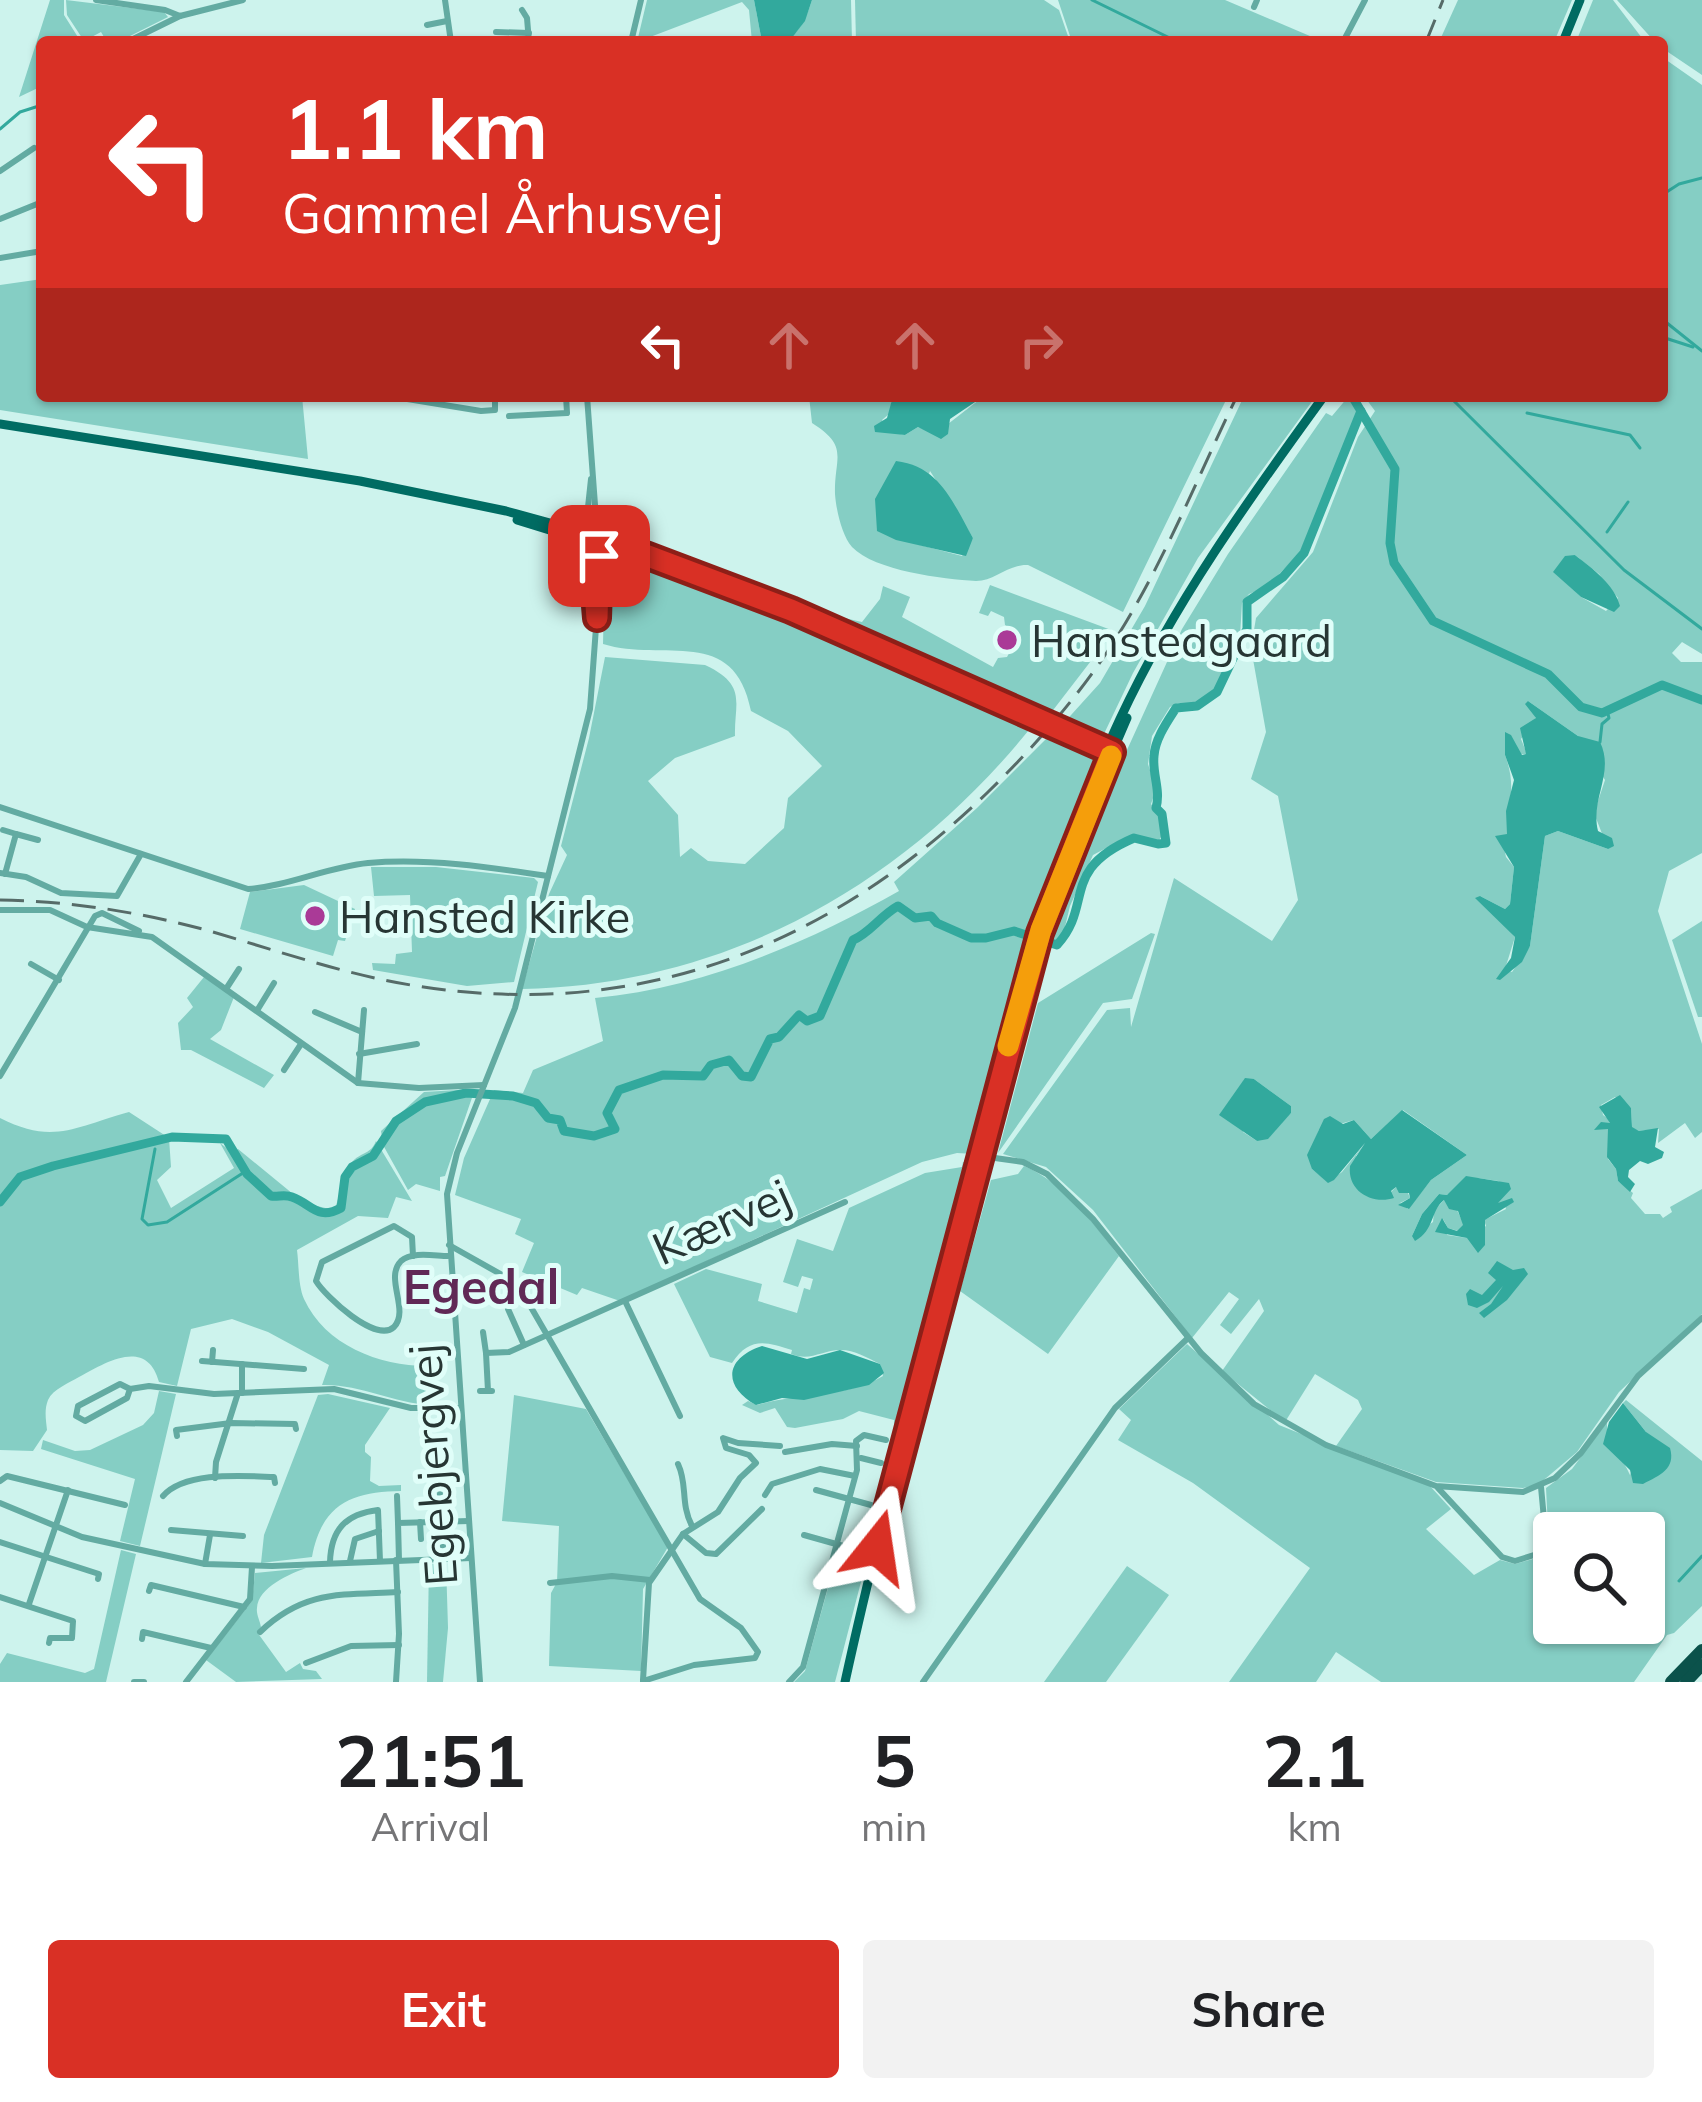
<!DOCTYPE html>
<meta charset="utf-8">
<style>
:root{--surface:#fff;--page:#f2f2f2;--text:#202124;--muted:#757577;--accent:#d93025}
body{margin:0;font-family:Mulish,sans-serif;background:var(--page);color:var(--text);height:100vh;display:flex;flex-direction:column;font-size:45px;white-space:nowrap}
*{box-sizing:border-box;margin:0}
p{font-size:39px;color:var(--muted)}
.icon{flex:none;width:66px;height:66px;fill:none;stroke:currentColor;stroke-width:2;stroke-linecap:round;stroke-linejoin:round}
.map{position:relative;height:1682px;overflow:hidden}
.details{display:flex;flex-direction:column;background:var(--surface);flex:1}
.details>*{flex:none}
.banner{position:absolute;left:36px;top:36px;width:1632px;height:366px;border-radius:12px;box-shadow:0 3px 9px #0004;background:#d93025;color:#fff;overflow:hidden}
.buttons{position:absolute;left:1533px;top:1512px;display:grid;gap:24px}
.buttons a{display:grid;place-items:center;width:132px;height:132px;border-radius:12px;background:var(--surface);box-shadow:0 3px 9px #0004;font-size:60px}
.pin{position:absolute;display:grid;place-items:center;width:102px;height:102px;color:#fff;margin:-51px;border-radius:24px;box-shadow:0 6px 18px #0006}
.me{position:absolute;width:132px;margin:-66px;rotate:15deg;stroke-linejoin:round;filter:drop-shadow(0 0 9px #0008)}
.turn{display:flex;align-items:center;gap:42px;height:252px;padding:0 48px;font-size:54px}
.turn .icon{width:156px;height:156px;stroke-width:2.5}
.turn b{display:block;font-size:84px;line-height:102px}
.lanes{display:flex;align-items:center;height:114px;padding:0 48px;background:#0003;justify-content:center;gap:60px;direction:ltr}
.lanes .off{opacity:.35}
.eta{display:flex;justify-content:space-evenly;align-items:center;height:204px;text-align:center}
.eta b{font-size:72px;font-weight:700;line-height:84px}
.primary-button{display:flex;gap:24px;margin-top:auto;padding:24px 48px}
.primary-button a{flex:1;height:138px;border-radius:12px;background:var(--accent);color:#fff;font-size:48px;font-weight:700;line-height:138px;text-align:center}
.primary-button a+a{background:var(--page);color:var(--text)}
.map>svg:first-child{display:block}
</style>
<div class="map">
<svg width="1702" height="1682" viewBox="0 0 1702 1682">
<rect width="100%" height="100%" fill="#cdf3ed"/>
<g fill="#85cec4" fill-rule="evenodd">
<polygon points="50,0 64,0 64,15 81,42 42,42 42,86 19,97"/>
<polygon points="66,0 164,12 168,17 118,42 107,42 101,32 84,41 67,15"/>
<polygon points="647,0 754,0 762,42 752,42 749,10 742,2 637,42"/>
<path d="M812,0H851L852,42H780C800,35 806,18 812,0Z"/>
<polygon points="855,0 1044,0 1059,10 1070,42 856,42"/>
<polygon points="1058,0 1225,0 1324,42 1072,42"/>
<polygon points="1458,0 1572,0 1554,42 1439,42"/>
<polygon points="1593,0 1613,0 1645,42 1576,42"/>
<polygon points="1617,0 1702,0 1702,75 1662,48 1662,42 1655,42"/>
<path d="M1662,57L1702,85V654L1682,642L1672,653L1681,662H1702V853L1669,871L1658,911L1702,1044V1132L1695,1138L1685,1123L1658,1143L1659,1129L1639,1131L1632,1128L1631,1108L1615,1097L1601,1105L1603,1115L1610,1120L1608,1159L1616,1169L1618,1181L1633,1193L1631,1198L1645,1214H1660L1663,1218L1672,1212L1670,1207L1702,1189V1314L1619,1392L1577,1452L1539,1484L1523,1488L1436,1482L1336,1446L1362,1409L1358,1400L1315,1374L1285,1422L1222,1371L1264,1311L1259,1299L1231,1334L1220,1325L1239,1299L1229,1292L1192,1338L1093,1210L1046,1167L1003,1154L1107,1010L1130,1008L1131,1027L1174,878L1272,941L1298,900L1278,796L1251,779L1266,732L1251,648L1256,618L1313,552L1358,437L1375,411L1364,396H1662ZM1575,555L1599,574L1618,598L1606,611L1581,597L1554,572ZM1528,701L1578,736L1605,780L1594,813L1608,849L1558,831L1545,836L1530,946L1512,972L1505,969L1515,937L1480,896L1505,909L1510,904L1514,867L1506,857L1502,838L1507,835C1508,802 1517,787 1505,755L1527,754L1521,739L1536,718ZM1254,1079L1291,1106V1113L1257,1141L1243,1132ZM1403,1110L1467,1155L1431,1180L1408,1209L1400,1203L1410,1198L1408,1193L1396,1187L1391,1192L1356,1156L1366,1142L1342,1172L1328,1182L1312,1169L1313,1144L1319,1130L1354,1120L1371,1139ZM1478,1178L1498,1181L1510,1189L1496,1204L1504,1203L1506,1209L1484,1220L1486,1226L1467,1238L1447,1235L1443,1219L1448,1228L1458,1231L1464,1225L1457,1210L1445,1199L1434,1211L1433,1222L1412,1236L1422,1214L1439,1194L1447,1195Z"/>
<polygon points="42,279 42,396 302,396 308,459 0,410 0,285"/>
<path d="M809,396H893L889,414L882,420L890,432L905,435L918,427L927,430L948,424L984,396H1228L1123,612L1028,565C1008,564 995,581 976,581C943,579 875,571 852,547C842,536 836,509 835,494C834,457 850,447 812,423ZM930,471L973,538L962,556L905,541Z"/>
<polygon points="1244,396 1316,396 1198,558 1133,673 1103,736 1093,738 1062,725 1100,683 1145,606"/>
<polygon points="1348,397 1357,413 1354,423 1300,552 1268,586 1249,594 1242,603 1240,636 1215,690 1194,704 1178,703 1170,707 1152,736 1148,764 1156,789 1151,804 1162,818 1163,834 1159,840 1127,837 1093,855 1070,906 1062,939 1052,941 1082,849 1182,629 1228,554 1326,413 1332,416"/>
<path d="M609,554C760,598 890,663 1033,725C906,884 728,985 522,989L549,894L567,855L561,846L589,738L605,657L705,665C748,685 734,703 735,736L675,758L648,781L678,815L680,857L691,848L708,861L745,864L784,828L788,798L822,766L788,731L751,711C734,624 664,663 603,644L605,556Z"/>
<polygon points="990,585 1114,631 1047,718 838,626 840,617 862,622 880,599 883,586 910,597 902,617 993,667 998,658 1007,657 1019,634 1005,625 1004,617 991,611 988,616 979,613"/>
<path d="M1051,734L1093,754L1095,760L1034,925L974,1154L957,1153L922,1162L620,1301L582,1288L577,1295L522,1272L534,1243L515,1234L521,1219L455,1195L464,1158L494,1090L523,1093L533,1070L603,1041L595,998C703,988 809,942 899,891L894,882L977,808Z"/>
<polygon points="371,867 436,867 534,878 538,882 514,982 467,986 373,970 372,963 395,964 396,954 412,952 410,895 374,896"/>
<polygon points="304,885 355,909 345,941 338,940 333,956 240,929 250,892"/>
<polygon points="1702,921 1702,1017 1698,1017 1672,940"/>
<polygon points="1151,933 1155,934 1132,999 1103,1003 998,1153 1038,1003"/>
<polygon points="204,977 234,997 221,1030 210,1039 274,1075 264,1088 191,1050 181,1050 178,1023 193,1007 187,998"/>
<polygon points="475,1089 445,1176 440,1177 440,1191 416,1184 408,1190 383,1145 381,1131 424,1092"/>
<path d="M129,1112L169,1138L171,1167L157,1180L171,1208L234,1168L220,1143L233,1153L238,1149L304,1203L334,1210C342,1195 339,1174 353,1161C363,1151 370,1155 376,1141L412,1201L396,1197L388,1218L358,1216L297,1250C299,1265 298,1285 304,1299C325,1345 379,1366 427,1366L430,1405C393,1403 360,1384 322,1385L329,1365L268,1332L232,1319L191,1329L177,1386L159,1382C147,1337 106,1362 79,1377C69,1383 53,1389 48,1400C44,1410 46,1420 47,1430L33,1451L0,1450V1118C53,1145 75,1127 129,1112Z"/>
<path d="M963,1162H969L894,1453V1420L859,1411L843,1419L795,1428L787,1427L775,1408L760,1413L742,1405L748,1401L757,1405C798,1393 845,1398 883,1376L880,1364C868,1358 854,1350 841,1350C821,1350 811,1362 791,1354L792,1350C765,1341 749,1337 732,1363L710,1357L674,1284L706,1269L762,1284L758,1301L797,1313L804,1288L810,1290L813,1279L802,1276L798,1287L783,1282L797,1239L833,1251L849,1208L925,1173L962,1167Z"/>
<path d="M1024,1166C1063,1182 1094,1224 1119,1256L1048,1354L960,1291L991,1180L1018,1174Z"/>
<path d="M1187,1344L1279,1425L1430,1486L1451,1509L1426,1529L1474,1575L1500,1560L1515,1564L1554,1553V1623H1644V1533H1554V1549L1549,1546L1546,1488L1572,1469L1607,1422C1606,1448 1620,1452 1630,1475L1646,1432L1623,1403L1626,1400L1702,1461V1606L1674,1633L1667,1635L1634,1682H1381L1336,1652L1316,1682H1229L1310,1568L1193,1483L1118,1440L1131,1420L1119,1409Z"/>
<polygon points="159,1391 176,1394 140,1546 120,1541 135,1479 41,1449 43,1440 75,1451 90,1450 143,1425 154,1413"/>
<path d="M328,1394L390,1408L365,1445V1452L371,1457L370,1481L379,1486L401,1485V1491C354,1492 322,1502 312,1557L261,1563L264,1535L318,1395Z"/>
<polygon points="514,1395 586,1409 668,1547 643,1589 641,1671 549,1666 551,1593 557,1582 559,1526 502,1521"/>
<polygon points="121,1550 136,1554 106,1682 0,1682 0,1664 7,1653 85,1673 94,1669"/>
<polygon points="446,1563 448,1628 443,1682 427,1682 429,1564"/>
<polygon points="1127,1566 1169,1595 1106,1682 1044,1682"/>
<path d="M306,1568C290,1574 258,1587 257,1608C256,1614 260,1621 261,1627L257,1632L286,1672L300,1663L303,1669L316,1671L322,1679L236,1682L206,1660L252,1601L255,1573Z"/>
<polygon points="833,1570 862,1578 835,1682 794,1682 805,1671"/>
</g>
<g fill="#32a99d">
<polygon points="754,0 812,0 805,21 791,39 762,42"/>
<polygon points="893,396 984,396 950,419 948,434 941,439 918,427 905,435 875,432 874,426 887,418"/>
<path d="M896,461C940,466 953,503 973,538L966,556L896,540L877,531L875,499Z"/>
<path d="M1575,555C1593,569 1614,584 1620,606L1614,612L1581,597L1553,572L1565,556Z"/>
<path d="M1528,701L1578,736L1600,742C1615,773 1590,799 1598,831L1612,838L1614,846L1608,849L1558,831L1545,836L1530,946L1522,962L1500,980L1496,979L1511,958L1515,937L1475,898L1480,896L1505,909L1510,904L1514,867L1495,836L1507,834L1506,811L1514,780L1505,755V732L1511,735L1522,755L1526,754L1520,728L1536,718L1525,704Z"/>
<polygon points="1245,1078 1254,1079 1291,1106 1291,1113 1268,1139 1257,1141 1219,1115"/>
<polygon points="1620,1095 1631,1108 1632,1127 1639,1131 1658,1128 1655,1147 1664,1152 1662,1158 1648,1164 1640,1161 1629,1170 1628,1177 1635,1184 1630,1192 1618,1181 1616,1169 1607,1157 1608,1129 1594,1130 1601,1122 1610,1123 1599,1107"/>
<path d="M1402,1110L1467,1155L1431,1180L1409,1209L1398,1205L1410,1198L1409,1193H1399L1396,1187L1391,1191L1394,1198C1372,1205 1347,1191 1350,1166L1365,1143L1334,1180L1328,1183L1312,1169L1307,1155L1324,1119L1330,1116L1343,1124L1354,1120L1371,1139Z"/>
<path d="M1466,1176L1509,1183L1511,1189L1498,1203L1512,1198L1514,1202L1485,1220V1245L1478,1253L1467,1238L1435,1232L1442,1218L1448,1228L1457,1231L1463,1225L1458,1211L1449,1209L1444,1200C1430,1211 1435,1230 1415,1241L1412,1236L1422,1214L1439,1194L1447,1195Z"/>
<polygon points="1497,1261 1513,1270 1524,1268 1528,1274 1507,1300 1484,1318 1479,1313 1491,1304 1503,1286 1489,1302 1477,1308 1468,1305 1466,1294 1470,1289 1482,1295 1496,1280 1488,1273"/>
<path d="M762,1346L807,1359L840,1350L880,1364L884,1373L869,1385L804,1400L782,1398L756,1405C722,1386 725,1358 762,1346Z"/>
<path d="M1623,1403L1646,1432L1670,1448C1676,1469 1660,1475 1643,1484L1633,1483L1630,1470L1603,1444L1609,1422Z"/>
</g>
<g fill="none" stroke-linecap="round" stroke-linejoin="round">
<g stroke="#32a99d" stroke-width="3">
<polyline points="1092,0 1178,42"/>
<polyline points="0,129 20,112 42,105"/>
<polyline points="1662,195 1679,184 1702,178"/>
<polyline points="1662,319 1702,351"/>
<polyline points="1662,337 1693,347"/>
<polyline points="1449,396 1624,570 1702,629"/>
<polyline points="1527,413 1630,435 1640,448"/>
<polyline points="1607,532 1628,502"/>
<polyline points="1600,742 1602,724 1609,718 1607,710"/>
<polyline points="155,1149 142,1219 148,1225 167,1222 246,1171"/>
<polyline points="1679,1581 1702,1556"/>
</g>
<g stroke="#32a99d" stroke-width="9">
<polyline points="1352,396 1395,469 1390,543 1394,563 1433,621 1548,674 1581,707 1602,713 1662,685 1702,700"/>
<path d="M0,1202L20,1177L53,1166L172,1137L226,1139L247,1174L271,1196C278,1197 285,1194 292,1197C312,1204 317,1221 341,1208L345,1177L352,1167L373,1156L396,1121L425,1102L466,1093L513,1096L536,1103L548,1118L560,1120L564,1131L594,1136L615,1129L607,1113L619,1090L663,1075L703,1076L711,1065L729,1060L742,1076L751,1077L770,1039L779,1037L799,1015L807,1021L820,1016L853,940C870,933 880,916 898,906L915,918L931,916L937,923L971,938H986L1014,931L1057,945C1094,905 1059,870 1134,838L1158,844L1166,843L1162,814L1156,808C1161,790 1152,774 1154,756C1155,739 1167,722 1176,708L1197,706L1217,692L1247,629V602L1283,577L1304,553L1361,411"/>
</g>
<g stroke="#63aba2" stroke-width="6">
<polyline points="96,0 165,10 180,16 243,0"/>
<polyline points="445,0 451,42"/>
<polyline points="1254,7 1257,0"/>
<polyline points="522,10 527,18 529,42"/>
<polyline points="427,25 447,21"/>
<polyline points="496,32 529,33"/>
<polyline points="127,42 180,16"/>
<polyline points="631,42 641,0"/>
<polyline points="1343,42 1365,0"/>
<polyline points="0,171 34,148"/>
<polyline points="0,219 42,202"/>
<polyline points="0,258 42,251"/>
<polyline points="389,396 481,411 495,410 495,396"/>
<polyline points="509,416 567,413 566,396"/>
<polyline points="591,479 588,507 595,610"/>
<path d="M0,807L248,889C289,886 327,867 368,863C428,858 489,867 548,876"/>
<polyline points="3,830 16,834 5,874"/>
<polyline points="16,834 38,840"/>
<polyline points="0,873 26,877 61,893 117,896 141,854"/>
<polyline points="0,910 50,910 87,927 152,937 358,1083 419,1088 484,1085"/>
<polyline points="31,964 59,980"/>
<polyline points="226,989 239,969"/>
<polyline points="258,1009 274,983"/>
<polyline points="315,1012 362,1032"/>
<polyline points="359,1054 417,1044"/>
<polyline points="284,1070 301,1044"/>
<polyline points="0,1076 95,916 102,913 139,931"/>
<polyline points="358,1083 364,1010"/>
<polyline points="995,1158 1023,1162 1047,1174 1093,1219 1201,1353 1254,1404 1326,1445 1436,1486 1523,1492 1555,1478 1581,1453 1638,1376 1702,1318"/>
<polyline points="449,1245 511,1280 521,1290 700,1599 741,1628 758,1652 755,1658 694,1665 643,1681"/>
<path d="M413,1256L412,1237L394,1226L322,1262L316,1281C325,1296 376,1344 394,1327C410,1310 384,1278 401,1261C412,1251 435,1256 448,1256"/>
<polyline points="625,1301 680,1416"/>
<polyline points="508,1309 524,1345"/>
<polyline points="483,1332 486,1353 509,1352 845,1202"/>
<polyline points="486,1353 488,1391"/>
<polyline points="202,1361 304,1369"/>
<polyline points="212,1362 213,1350"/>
<polyline points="130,1389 127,1398 85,1421 76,1416 78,1406 120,1384 130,1389 149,1386 214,1394 334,1389 411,1408 460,1408"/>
<polyline points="480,1391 492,1391"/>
<polyline points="242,1393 242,1364"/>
<polyline points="177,1436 176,1430 231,1423 295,1424 296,1429"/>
<polyline points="785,1452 832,1444 857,1446"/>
<polyline points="861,1458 881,1463"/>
<path d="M678,1464C688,1485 680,1503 692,1526"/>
<polyline points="215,1478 216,1462 238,1393"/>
<polyline points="0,1481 7,1476 125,1505"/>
<polyline points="1438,1488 1502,1557 1515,1561 1547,1551 1541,1487"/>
<polyline points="816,1490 871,1505"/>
<polyline points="440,1494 443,1548"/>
<polyline points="765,1495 772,1484 820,1469 855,1476"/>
<path d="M163,1496C185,1471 243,1476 274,1477L275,1483"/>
<polyline points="397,1496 398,1523"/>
<polyline points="0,1503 82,1537 205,1564 272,1566 471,1558"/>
<polyline points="420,1522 421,1539"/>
<polyline points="171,1530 243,1536"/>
<polyline points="683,1534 706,1553 716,1554 762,1509"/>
<polyline points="804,1535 861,1551"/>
<polyline points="0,1542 99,1574 98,1579"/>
<polyline points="396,1560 399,1634 396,1682"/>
<polyline points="399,1560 398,1523 469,1521"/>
<polyline points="350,1561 355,1539 379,1531"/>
<path d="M330,1562C331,1529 346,1514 378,1510L380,1561"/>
<polyline points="205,1564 210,1535"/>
<polyline points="550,1583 612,1576 650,1580"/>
<polyline points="149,1591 151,1585 244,1607"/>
<polyline points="0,1597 73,1621 72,1638 50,1638 49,1643"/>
<polyline points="29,1604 68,1490"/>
<path d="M260,1632C304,1590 341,1595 398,1592"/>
<polyline points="142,1639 143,1632 211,1648"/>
<polyline points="306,1663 351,1646 399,1645"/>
<polyline points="643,1680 649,1583 683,1534 718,1512 740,1478 756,1463 749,1455 726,1448 723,1438 738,1443 780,1446"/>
<polyline points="134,1682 144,1682"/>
<polyline points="186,1682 250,1599 252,1567"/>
<polyline points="480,1682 447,1194 457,1153 515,1008 590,709 600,573 587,396"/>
<polyline points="789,1682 803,1667 857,1470 856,1441 864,1435 886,1440"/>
<polyline points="923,1682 1115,1408 1188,1338"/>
</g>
<g stroke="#006c63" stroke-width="9">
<polyline points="1563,42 1580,0"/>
<polyline points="0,424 360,481 506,511 590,534 791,610 1112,752"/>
<polyline points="517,520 650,561"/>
<polyline points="1084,818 1127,718"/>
<path d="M845,1682C882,1513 929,1346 974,1179C1015,1022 1051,866 1120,719C1174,603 1249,499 1324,396"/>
</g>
<g stroke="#0b524b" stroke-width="12">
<polyline points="1671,1682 1702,1650"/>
<polyline points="1686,1682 1702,1665"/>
</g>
<g stroke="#566b68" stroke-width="3" stroke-dasharray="24 12" stroke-linecap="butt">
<polyline points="1426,42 1443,0"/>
<path d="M0,900C70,901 139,912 206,930C276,950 345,975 417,986C639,1021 828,947 987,793C1035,746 1079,696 1115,640C1164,563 1197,478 1237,396"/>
</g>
</g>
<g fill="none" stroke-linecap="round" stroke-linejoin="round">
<g stroke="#8d1f18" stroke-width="30">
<polyline id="route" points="599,556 597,618 590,534 791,610 1112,752 1040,933 877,1547"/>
</g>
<use href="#route" stroke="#d93025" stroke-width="21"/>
<polyline stroke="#f59e0b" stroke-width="21" points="1008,1046 1041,930 1111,756"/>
</g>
<g fill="#aa3a97" stroke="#e0fef9" stroke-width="4.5">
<circle cx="1007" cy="640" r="12"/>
<circle cx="315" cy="916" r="12"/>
</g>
<g text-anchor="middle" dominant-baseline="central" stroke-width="10" stroke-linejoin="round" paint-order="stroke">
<g font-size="45" fill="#273634" stroke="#e0fef9" text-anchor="start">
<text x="1031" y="640">Hanstedgaard</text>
<text x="339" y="916">Hansted Kirke</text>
</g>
<g font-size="45" fill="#273634" stroke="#e0fef9">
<text transform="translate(721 1221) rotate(-24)">Kærvej</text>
<text transform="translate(432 1465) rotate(-94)">Egebjergvej</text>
</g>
<g font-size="48" font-weight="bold" fill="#602956" stroke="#e0fef9">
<text x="481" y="1286">Egedal</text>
</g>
</g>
</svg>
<div class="buttons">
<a><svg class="icon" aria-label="search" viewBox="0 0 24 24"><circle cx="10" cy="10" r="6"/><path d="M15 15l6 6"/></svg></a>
</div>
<div class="pin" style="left:599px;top:556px;background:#d93025"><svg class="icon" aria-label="arrive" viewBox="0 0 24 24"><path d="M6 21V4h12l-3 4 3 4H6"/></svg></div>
<svg class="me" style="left:877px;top:1547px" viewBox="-20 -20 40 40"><path d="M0-17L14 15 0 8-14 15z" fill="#d93025" stroke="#fff" stroke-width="4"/></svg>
<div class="banner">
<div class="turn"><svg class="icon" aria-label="left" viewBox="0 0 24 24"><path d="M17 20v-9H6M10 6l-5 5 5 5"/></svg><div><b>1.1 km</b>Gammel Århusvej</div></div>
<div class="lanes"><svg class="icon" aria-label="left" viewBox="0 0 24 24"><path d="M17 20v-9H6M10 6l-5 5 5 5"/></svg><svg class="icon off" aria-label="ahead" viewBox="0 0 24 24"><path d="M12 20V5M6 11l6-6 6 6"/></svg><svg class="icon off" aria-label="ahead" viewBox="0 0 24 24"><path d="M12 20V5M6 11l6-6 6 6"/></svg><svg class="icon off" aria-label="right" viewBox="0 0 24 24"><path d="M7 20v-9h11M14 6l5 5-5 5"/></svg></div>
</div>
</div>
<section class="details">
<div class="eta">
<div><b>21:51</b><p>Arrival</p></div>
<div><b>5</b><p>min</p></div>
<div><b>2.1</b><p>km</p></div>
</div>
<div class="primary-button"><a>Exit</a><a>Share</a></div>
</section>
